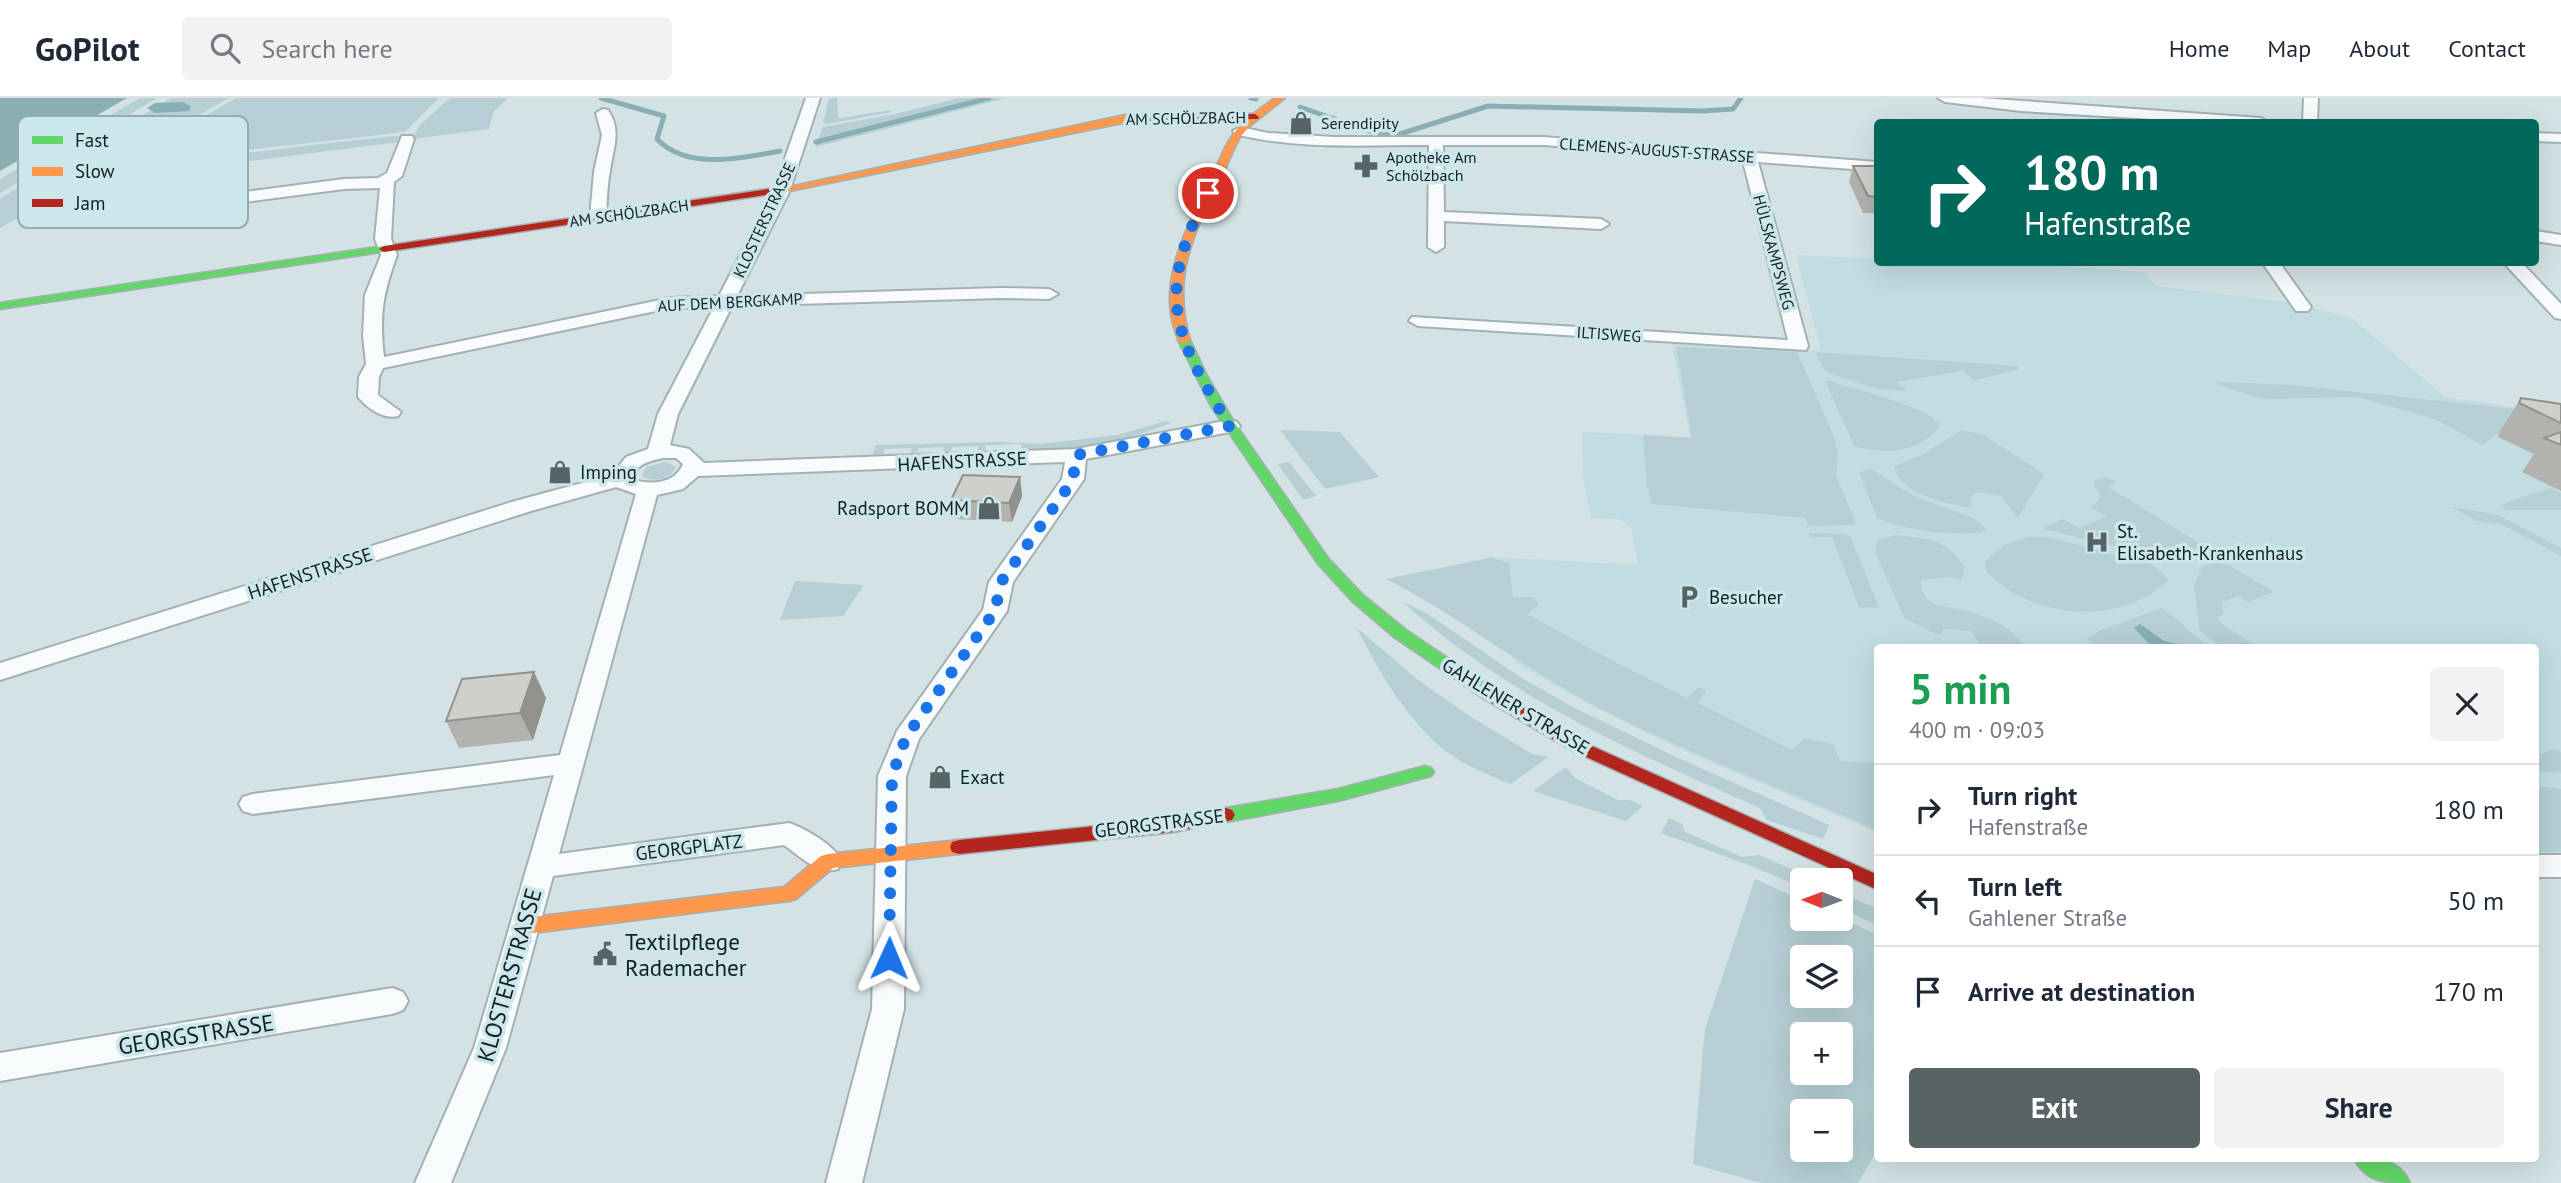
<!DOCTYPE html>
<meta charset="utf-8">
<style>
:root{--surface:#fff;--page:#f2f2f3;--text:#1f2937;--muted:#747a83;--line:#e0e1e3;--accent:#576365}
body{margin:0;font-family:"PT Sans",sans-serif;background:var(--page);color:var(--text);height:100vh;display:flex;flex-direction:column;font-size:26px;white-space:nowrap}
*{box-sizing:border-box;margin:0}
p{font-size:23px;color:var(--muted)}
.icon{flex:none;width:38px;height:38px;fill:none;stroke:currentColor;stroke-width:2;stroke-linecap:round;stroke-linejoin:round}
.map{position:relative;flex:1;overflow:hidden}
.panel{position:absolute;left:1874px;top:546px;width:665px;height:518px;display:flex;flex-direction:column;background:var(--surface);border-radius:7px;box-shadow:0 7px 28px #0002}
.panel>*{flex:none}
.hud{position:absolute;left:1874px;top:21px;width:665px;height:147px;border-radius:7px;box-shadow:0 7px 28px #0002;background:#00695c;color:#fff;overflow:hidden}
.needle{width:46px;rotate:271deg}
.fabs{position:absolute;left:1790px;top:770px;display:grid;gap:14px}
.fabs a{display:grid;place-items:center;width:63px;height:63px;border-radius:7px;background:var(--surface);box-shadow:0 7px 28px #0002;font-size:35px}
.pin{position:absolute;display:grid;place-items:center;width:60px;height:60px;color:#fff;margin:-30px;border:4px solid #fff;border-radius:50%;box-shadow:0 2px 7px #0007}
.me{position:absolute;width:77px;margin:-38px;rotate:1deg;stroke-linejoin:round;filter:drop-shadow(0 0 5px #0008)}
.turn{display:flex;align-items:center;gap:24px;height:147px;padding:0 35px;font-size:32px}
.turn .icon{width:91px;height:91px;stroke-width:2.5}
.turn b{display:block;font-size:49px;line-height:60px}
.round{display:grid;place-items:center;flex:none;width:74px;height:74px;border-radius:7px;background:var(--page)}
.summary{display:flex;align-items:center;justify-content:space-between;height:119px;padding:0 35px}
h1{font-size:42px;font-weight:800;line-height:52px;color:#1e9e55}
.action{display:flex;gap:14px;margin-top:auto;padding:14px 35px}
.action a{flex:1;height:80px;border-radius:7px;background:var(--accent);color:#fff;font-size:28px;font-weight:800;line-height:80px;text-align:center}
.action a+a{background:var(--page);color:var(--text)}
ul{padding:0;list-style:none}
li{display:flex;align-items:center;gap:21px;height:91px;padding:0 35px;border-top:2px solid var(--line)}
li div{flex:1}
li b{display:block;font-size:26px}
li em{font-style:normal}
header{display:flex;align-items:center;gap:42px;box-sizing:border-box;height:98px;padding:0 35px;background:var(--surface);border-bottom:2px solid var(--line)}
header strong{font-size:33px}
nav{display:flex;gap:38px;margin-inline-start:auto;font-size:24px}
.search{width:490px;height:63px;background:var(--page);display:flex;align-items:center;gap:18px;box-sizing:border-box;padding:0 24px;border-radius:7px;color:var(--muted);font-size:26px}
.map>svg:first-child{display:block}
</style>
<header>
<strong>GoPilot</strong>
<div class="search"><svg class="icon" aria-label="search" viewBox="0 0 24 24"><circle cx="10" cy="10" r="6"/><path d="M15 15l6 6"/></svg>Search here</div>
<nav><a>Home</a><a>Map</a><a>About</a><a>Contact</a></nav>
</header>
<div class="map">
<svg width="2561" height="1085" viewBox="0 0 2561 1085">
<rect width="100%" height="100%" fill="#d3e2e4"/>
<polygon fill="#c1dde2" points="1796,157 1878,161 1878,164 1975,167 1974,165 2008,165 2145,174 2156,188 2288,204 2352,220 2445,299 2561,316 2561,759 2536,759 2536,550 1878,550 1878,735 1677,650 1591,608 1516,565 1491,498 1466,464 1490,459 1638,467 1631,429 1618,421 1591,420 1583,379 1582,334 1690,339 1672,246 1821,253"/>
<g fill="#b5cfd4" fill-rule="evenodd">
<polygon points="140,0 157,0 0,95 0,81"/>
<polygon points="171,0 229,0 0,130 0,101 126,23 135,22"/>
<polygon points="236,0 439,0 405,34 196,58 176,55 135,58"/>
<polygon points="450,0 508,0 494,13 489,31 412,41 420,27"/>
<polygon points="829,0 837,0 838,19 842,20 890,12 892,14 826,26 823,25"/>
<polygon points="959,0 1006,0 815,49 823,29 895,16"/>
<path d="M392,38H402L399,44L125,79H98C127,62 151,56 184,62Z"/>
<polygon points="1676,249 1797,254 1834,339 1838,356 1836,378 1857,427 1809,428 1805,420 1652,406 1647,387 1643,337 1692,340"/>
<polygon points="1815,254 2017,268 2017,272 1974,282 1962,273 1897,284 1907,293 1877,291 1832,276 1824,271"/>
<path d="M1825,282C1847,289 1931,309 1940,327C1924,355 1881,357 1854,348Z"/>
<polygon points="2220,284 2293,287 2561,316 2503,332 2482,347 2435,321 2358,299 2262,301 2216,286"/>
<path d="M1166,323L1171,325C1124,344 1071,354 1021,356V346L986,347L983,357H977L978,348L952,349L950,358L943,359L944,349L918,350L916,359L910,360L912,350L885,351L881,361H871L876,347L1000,344L1040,346L1117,337Z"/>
<polygon points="1280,332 1340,334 1379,379 1325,391"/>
<path d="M1961,332L1982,336L2044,376L2018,420L2001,398L1978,394L1969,399L1973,409C1952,409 1894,393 1895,368L1926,355Z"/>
<path d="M666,364L676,369C670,382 653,385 642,378L646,369Z"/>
<polygon points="1289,364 1316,398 1303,402 1278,366"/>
<path d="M1871,371L1914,398L1973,420L1987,431L1980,435C1945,437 1910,433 1877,420L1859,374Z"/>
<polygon points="2107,379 2117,385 2108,389 2204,448 2163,460 2044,431 2045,429 2063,421 2079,430 2106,419 2091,409 2099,402 2100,395 2093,387 2095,382"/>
<polygon points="2551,390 2561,395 2561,412 2506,412 2501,408 2510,403"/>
<polygon points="2452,409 2498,417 2561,450 2561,458 2503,427 2476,423"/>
<polygon points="1809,435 1845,436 1850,438 1879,510 1859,509 1832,439 1810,439"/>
<path d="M1896,437C1929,441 1946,440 1965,470L1961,482L1951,479L1921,482C1920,511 1946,507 1966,513C1987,519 2010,527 2023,546L2020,549H1980L1972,533L1943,531L1942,536H1936L1905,521L1875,454L1878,442Z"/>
<path d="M2028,439H2048L2151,466L2169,481C2122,530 2028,521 1985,472V463L2004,447Z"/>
<path d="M1491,460L1509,465L1513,499H1533L1539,507L1527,516L1615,564L1687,600L1698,589L1706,593L1698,605L1792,652L1805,640L1833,646L1840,663L1878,665V733C1782,690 1683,654 1590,605C1520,568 1457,517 1386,481Z"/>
<polygon points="2220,462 2274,494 2248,504 2238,498 2221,505 2224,516 2217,519 2222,526 2257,549 2221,549 2200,533 2194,488 2202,469"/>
<polygon points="795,483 864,487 843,518 780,522"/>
<path d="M1403,504L1428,516L1520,579L1573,609L1678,660L1829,727L1823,741L1767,722L1760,710C1633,654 1507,599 1403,504Z"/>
<path d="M2162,510C2180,522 2192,537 2210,549H2094L2087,540L2103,531Z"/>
<path d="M1357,530L1418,582L1468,617L1532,656L1548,659L1511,686C1489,677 1466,668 1447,654C1410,627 1377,571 1357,530Z"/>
<polygon points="2551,651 2561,654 2561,675 2536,673 2536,659"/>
<polygon points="1566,669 1575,680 1618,702 1630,702 1643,708 1626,723 1533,693"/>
<polygon points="2536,688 2561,691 2561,754 2536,754"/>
<polygon points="1669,720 1682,726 1685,734 1742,759 1759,757 1808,778 1802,782 1801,789 1743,765 1661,735"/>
<path d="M1755,781L1802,802V821L1841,820L1878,837V1051L1858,1085H1762L1693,1066L1705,931ZM1802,859H1841V898H1802ZM1802,936H1841V975H1802ZM1802,1013H1841V1052H1802Z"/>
<polygon points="1841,795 1878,811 1878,828 1841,810"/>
</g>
<g fill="#89afb5">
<polygon points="0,0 127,0 0,73"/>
<polygon points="2140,526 2164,543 2193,549 2152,549 2134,530"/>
</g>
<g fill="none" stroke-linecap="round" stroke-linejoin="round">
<g stroke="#89afb5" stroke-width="5">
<path d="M601,0L664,18L657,41C688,73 741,60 780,53"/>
<polyline points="1251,0 1256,1"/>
<polyline points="1300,9 1375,35 1400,36 1488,8 1703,13 1733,11 1741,0"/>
<polyline points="816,44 989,0"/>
</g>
<polygon fill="#89afb5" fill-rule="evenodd" points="183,4 191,9 189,13 155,15 147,10 155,5"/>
<g stroke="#a5b0b2" stroke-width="4">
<g id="street">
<path d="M806,0H820L790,92L737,198L1000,190L1049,191L1058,196L1049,201L1000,200L732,208L678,316L670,347L689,351L704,365L1076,351L1230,322L1237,324L1240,328L1237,332L1230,334L1086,361L1084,381L1013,484L1007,513L919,641L906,678L904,911L862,1085H826L872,911L878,678L897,633L983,512L989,484L1062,381L1065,364L698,378L683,391L657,397L559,756L789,725C806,731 834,747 842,763L838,771C818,777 801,759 784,747L553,778L506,950L451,1085H415L474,950L554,677L253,716L243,713L239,706L243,699L253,696L560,657L636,396L616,389L531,413L0,582V565L515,403L612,377L626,359L648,351L658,316L714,209L670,210L383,270L379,279L378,297L401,314L398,318C384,322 367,310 358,299L359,279L366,266L363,238L365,197L381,157L375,141L380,90L344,91L116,121L108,116L116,111L344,81L378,80L387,75L402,38H412L414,41L402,78L394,84L391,141L397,157C383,195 379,217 384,259L670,200L719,198L774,92ZM663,360H676L683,366C675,386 651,387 633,382C633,367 649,363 663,360Z"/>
<polygon points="1938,0 1980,0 2261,20 2268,24 2202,24 2021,13 1945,4"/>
<polygon points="2304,0 2318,0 2317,24 2303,24"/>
<path d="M603,11L608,12C622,33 613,50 610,73C607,88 607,104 606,119L598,124L590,119L594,74L602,37L596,15Z"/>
<path d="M1240,29L1268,35L1334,39H1544L1878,64V73L1758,64L1808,248L1806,252L1418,228L1409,223L1412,219L1788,242L1743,63L1544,47H1443L1444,114L1601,121L1609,126L1601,131L1444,123V149L1436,154L1428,149L1429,47C1364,47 1298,52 1235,36L1233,33Z"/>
<polygon points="2536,35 2561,36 2561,44 2536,43"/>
<polygon points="2536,133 2561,137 2561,147 2536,143"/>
<polygon points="2262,164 2279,164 2311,209 2308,213 2296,213"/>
<polygon points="2503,164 2521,164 2561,206 2561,221 2555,220"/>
<rect x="2536" y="757" width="25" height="22"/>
<polygon points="392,890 403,894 408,903 403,912 392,916 0,983 0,955"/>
</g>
</g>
<g stroke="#a5b0b2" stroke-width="3">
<g id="fast">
<polygon points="384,148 389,151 388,153 0,211 0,205"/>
<polygon points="1184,238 1190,242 1206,276 1234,324 1328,460 1363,497 1406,532 1495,592 1497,596 1495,600 1483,600 1394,539 1352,503 1318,466 1211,308 1178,242"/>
<polygon points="1425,668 1431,670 1434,674 1431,678 1338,703 1226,724 1220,722 1217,717 1220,712 1226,710 1338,691"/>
<path d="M2354,1060C2377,1060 2399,1060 2410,1085C2388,1085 2365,1085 2354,1060Z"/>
</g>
</g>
<g stroke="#a5b0b2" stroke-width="3">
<g id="slow">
<path d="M1275,0H1285L1251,27L1240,39C1233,52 1228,65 1222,78C1194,134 1171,178 1190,242L1188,245H1180C1152,189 1188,127 1213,77C1220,61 1226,44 1238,30C1248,18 1263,9 1275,0Z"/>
<polygon points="1125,17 1142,17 1147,20 775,96 770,93"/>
<polygon points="959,742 966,744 968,749 966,754 959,756 833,770 796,801 789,803 524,836 517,833 514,828 517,823 524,820 784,789 821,758 828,756"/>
</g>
</g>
<g stroke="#a5b0b2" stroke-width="3">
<g id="jam">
<polygon points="1255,16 1259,19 1258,21 1142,23 1137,20 1142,17"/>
<polygon points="775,90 779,91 779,95 384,154 379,151 384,148"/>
<polygon points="1489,590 1585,645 1878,777 1878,792 1573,653 1483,600 1481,596"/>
<polygon points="1226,710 1232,712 1235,717 1232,722 1174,734 959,756 952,754 950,749 952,744 959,742 1174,720"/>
</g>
</g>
<use href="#street" fill="#f8fbfb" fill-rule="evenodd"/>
<use href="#fast" fill="#63d668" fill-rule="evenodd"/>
<use href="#slow" fill="#ff974d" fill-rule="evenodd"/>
<use href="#jam" fill="#b3261e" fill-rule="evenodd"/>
</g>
<g fill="#b2b2af">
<polygon points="1853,68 1878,68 1878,115 1863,115 1849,84"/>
<polygon points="2521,300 2561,306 2561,393 2522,374 2534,356 2498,339 2500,333"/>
<polygon points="1020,379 1022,398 1012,424 955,421 951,402"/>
<polygon points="546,600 533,642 459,650 446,623"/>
</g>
<g fill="#91918e">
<polygon points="1020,379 1022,398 1012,424 1009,405"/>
<polygon points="534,574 546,600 533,642 520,615"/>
</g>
<g fill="#cfcfcb" stroke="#91918e" stroke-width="2">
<polygon points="1853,68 1878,68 1878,99 1868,98"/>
<polygon points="2521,300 2561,306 2561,325 2519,305"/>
<polygon points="2561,334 2561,347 2544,340"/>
<polygon points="963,377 1020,379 1009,405 951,402"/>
<polygon points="534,574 520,615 446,623 462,581"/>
</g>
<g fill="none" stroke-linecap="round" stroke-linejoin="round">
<path stroke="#1a73e8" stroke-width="12" stroke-dasharray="0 21.6" d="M889,860L892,678L906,639L995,513L1001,484L1073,382L1076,357L1230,328C1173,237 1155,195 1208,95"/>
</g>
<defs>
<g id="shop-bare" transform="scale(1.89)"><path d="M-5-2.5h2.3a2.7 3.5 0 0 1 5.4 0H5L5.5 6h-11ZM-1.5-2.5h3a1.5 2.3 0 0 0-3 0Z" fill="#576365" stroke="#cbe7ec" stroke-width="2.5" paint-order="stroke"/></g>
<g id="pharmacy-bare" transform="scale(1.89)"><path d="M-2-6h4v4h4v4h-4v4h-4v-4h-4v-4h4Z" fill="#576365" stroke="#cbe7ec" stroke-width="2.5" paint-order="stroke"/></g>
<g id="hospital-bare" transform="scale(1.89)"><path d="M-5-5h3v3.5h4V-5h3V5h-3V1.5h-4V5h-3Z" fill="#576365" stroke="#cbe7ec" stroke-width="2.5" paint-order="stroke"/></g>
<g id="parking-bare" transform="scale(1.89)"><path d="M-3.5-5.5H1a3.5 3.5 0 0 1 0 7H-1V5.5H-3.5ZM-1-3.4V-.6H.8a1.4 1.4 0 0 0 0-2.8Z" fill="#576365" stroke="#cbe7ec" stroke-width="2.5" paint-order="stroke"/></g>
<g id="civic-bare" transform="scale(1.89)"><path d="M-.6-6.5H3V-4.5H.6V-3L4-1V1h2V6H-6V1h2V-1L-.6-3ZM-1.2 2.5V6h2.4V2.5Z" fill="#576365" stroke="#cbe7ec" stroke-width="2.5" paint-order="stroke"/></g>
</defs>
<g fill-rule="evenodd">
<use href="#shop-bare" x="1301" y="25"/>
<use href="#pharmacy-bare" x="1366" y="68"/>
<use href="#shop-bare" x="560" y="374"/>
<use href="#shop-bare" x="989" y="410"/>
<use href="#hospital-bare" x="2097" y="444"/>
<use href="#parking-bare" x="1689" y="499"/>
<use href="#shop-bare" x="940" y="679"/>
<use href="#civic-bare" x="605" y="856"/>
</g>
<g text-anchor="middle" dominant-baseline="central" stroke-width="7" stroke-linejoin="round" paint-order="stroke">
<g font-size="16" fill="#141f21" stroke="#cbe7ec">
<text transform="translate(1186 20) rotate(-1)">AM SCHÖLZBACH</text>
<text transform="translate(1657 52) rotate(4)">CLEMENS-AUGUST-STRASSE</text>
<text transform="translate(629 115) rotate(-8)">AM SCHÖLZBACH</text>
<text transform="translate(764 122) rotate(-65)">KLOSTERSTRASSE</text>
<text transform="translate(1774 154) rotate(75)">HÜLSKAMPSWEG</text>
<text transform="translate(730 204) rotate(-3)">AUF DEM BERGKAMP</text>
<text transform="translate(1609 236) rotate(4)">ILTISWEG</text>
</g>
<g font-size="16" fill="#141f21" stroke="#cbe7ec" text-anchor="start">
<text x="1321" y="25">Serendipity</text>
<text x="1386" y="59">Apotheke Am<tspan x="1386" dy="18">Schölzbach</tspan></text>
</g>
<g font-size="19" fill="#141f21" stroke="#cbe7ec">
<text transform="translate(962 363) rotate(-3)">HAFENSTRASSE</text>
<text transform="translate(310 475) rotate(-18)">HAFENSTRASSE</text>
<text transform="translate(1516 608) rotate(31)">GAHLENER STRASSE</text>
<text transform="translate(1159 725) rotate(-7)">GEORGSTRASSE</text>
<text transform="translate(689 749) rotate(-7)">GEORGPLATZ</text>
</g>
<g font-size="19" fill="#141f21" stroke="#cbe7ec" text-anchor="start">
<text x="580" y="374">Imping</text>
<text x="969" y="410" text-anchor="end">Radsport BOMM</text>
<text x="2117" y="433">St.<tspan x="2117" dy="22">Elisabeth-Krankenhaus</tspan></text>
<text x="1709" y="499">Besucher</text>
<text x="960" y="679">Exact</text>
</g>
<g font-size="23" fill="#141f21" stroke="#cbe7ec" text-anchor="start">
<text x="625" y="843">Textilpflege<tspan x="625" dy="26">Rademacher</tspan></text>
</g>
<g font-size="23" fill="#141f21" stroke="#cbe7ec">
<text transform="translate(509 877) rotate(-74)">KLOSTERSTRASSE</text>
<text transform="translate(196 936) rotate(-9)">GEORGSTRASSE</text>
</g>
</g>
<rect x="18" y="18" width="230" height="112" rx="10" fill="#cbe7ec" stroke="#94abaf" stroke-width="2"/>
<rect x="32" y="38" width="31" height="8" fill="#63d668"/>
<rect x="32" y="69" width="31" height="9" fill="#ff974d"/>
<rect x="32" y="101" width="31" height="8" fill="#b3261e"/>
<g font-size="19" fill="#141f21">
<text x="75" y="49">Fast</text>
<text x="75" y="80">Slow</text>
<text x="75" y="112">Jam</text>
</g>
</svg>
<div class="fabs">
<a><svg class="needle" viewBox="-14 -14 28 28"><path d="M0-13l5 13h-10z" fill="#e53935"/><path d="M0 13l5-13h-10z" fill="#747a83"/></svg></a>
<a><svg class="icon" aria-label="layers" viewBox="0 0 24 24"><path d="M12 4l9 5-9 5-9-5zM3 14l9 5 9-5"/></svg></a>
<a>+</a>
<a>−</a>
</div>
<div class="pin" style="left:1208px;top:95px;background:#d93025"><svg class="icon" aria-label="arrive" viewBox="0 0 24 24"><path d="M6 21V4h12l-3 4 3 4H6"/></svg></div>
<svg class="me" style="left:889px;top:860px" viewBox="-20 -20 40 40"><path d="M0-17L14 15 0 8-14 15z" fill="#1a73e8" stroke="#fff" stroke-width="4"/></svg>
<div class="hud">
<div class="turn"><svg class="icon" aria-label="right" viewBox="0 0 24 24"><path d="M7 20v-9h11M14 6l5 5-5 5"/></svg><div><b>180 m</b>Hafenstraße</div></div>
</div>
<section class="panel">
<div class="summary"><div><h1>5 min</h1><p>400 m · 09:03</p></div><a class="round"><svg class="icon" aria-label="close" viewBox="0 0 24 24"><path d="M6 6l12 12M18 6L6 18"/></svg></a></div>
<ul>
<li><svg class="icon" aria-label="right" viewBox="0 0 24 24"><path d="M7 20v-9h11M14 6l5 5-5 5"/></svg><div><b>Turn right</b><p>Hafenstraße</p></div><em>180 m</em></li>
<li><svg class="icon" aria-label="left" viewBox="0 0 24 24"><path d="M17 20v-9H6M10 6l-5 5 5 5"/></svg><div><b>Turn left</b><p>Gahlener Straße</p></div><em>50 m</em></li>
<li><svg class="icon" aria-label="arrive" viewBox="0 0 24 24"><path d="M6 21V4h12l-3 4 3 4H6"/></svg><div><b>Arrive at destination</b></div><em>170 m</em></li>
</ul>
<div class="action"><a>Exit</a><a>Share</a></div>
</section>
</div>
